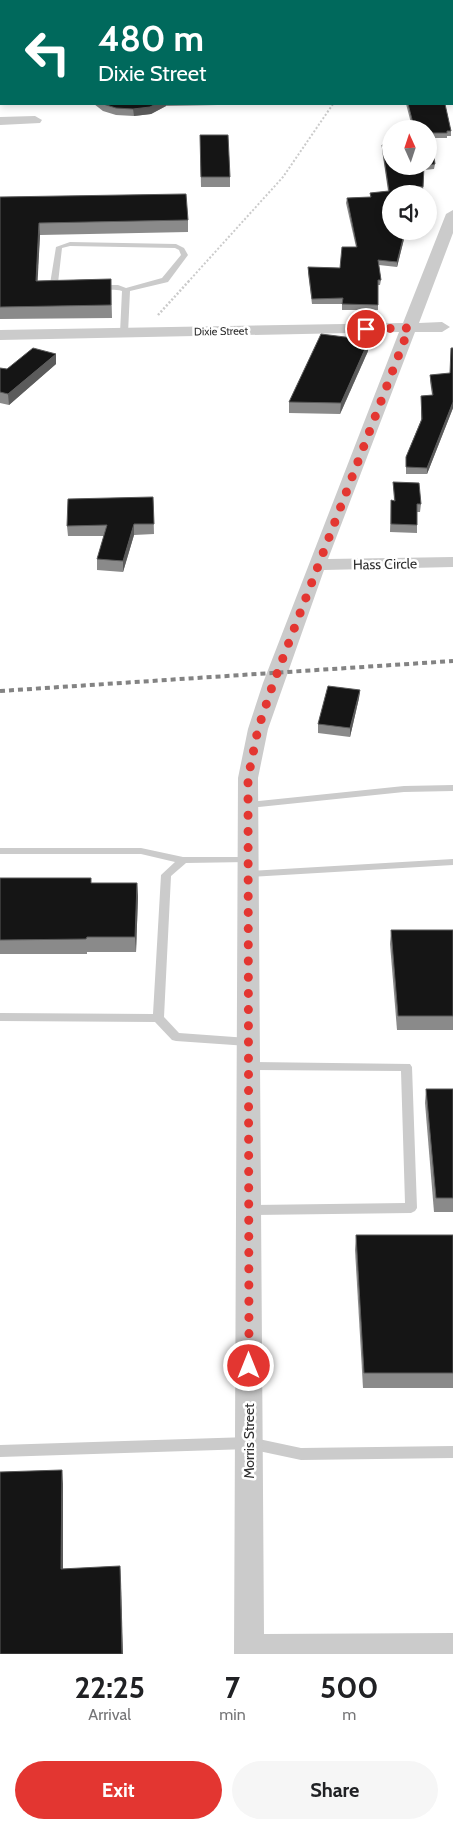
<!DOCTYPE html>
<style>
:root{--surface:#fff;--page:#f6f6f6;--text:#202124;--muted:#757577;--accent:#e33631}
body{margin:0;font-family:Cabin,sans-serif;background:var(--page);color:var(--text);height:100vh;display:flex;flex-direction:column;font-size:19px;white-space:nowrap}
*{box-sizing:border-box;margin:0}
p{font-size:16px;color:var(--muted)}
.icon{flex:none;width:28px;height:28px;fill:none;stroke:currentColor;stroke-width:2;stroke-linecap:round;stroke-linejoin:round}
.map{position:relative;height:1654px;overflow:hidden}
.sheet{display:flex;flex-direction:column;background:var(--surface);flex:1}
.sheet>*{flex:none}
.hud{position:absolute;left:0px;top:0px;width:454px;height:105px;box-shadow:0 2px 8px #0003;background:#00695c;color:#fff;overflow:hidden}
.needle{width:32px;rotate:357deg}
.fabs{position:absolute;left:382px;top:120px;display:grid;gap:10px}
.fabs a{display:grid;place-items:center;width:55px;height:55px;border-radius:50%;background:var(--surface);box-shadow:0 2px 8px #0003;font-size:25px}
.pin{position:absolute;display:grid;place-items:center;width:42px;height:42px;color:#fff;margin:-21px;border:2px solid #fff;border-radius:50%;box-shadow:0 1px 5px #0007}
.me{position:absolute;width:55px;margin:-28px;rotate:0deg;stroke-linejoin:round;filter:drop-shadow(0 0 4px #0008)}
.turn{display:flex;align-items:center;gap:18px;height:105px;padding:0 15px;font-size:22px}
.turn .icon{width:65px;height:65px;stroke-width:2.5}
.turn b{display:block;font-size:35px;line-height:42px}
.eta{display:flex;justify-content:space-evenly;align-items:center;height:85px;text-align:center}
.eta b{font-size:30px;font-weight:800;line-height:35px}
.primary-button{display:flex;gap:10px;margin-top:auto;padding:10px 15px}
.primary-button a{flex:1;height:58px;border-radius:30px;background:var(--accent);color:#fff;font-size:20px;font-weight:800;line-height:58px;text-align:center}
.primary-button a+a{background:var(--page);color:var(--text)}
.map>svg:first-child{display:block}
</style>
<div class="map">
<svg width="453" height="1654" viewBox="0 0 453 1654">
<rect width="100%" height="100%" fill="#fff"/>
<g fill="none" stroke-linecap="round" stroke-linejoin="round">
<polyline stroke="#cbcbcb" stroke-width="2" stroke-dasharray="2 2" stroke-linecap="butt" points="188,282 283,177 333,104"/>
<polyline stroke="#cbcbcb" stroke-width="2.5" stroke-dasharray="2 2" stroke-linecap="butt" points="158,315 189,281"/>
<g fill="#cbcbcb" fill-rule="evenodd">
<path d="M70,242L176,244L184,248L188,255L168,282L130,291L128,333L124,335L120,333L122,291C113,288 102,292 94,287L98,285H118L126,288L162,278L181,255L179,250L175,248L70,246L62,248L58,283L65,287L61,289L50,284L56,247Z"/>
<polygon points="453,785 453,791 404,792 248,808 243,805 248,802 404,786"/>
<polygon points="0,848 141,848 183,857 252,857 253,859 252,861 248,862 186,863 171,876 164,1017 179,1033 248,1038 252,1039 254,1042 252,1045 248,1046 176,1041 172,1040 155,1022 0,1021 0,1013 153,1014 161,875 175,862 141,854 0,854"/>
<polygon points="453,859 453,865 248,877 243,874 248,871"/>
<polygon points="249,1062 410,1064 412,1067 417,1208 415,1211 411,1213 249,1215 245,1213 243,1210 245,1207 249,1205 405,1203 401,1071 249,1070 245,1069 243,1066 245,1063"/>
<polygon points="249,1437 301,1448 453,1446 453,1458 301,1460 249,1449 0,1457 0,1445"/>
</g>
<g fill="#cbcbcb" fill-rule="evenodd">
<rect x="452" y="66" width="1" height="8"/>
<polygon points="35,116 42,120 40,123 0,125 0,117"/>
<polygon points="453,210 453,233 419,323 442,322 450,327 442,332 415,332 328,559 453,557 453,567 324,570 268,729 258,778 264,1634 453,1633 453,1654 234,1654 238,778 248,729 263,683 399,332 0,340 0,330 403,323 446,214"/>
</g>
<polyline stroke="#838383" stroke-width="4" stroke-dasharray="5 4" stroke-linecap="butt" points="0,691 453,661"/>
</g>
<g fill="#8a8a8a">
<rect x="0" y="0" width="10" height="1"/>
<polygon points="94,104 271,104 166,106 151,114 134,116 116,115 103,111"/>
<polygon points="406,104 445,104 451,131 451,136 447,136 447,138 432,138 435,164 434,169 424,170 423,192 414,191 391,231 406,231 397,267 379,265 381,280 380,285 378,285 378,310 342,310 342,304 312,304 308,273 308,267 340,268 356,247 346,203 347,198 370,197 370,193 388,191 382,150 382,145 391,166 429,166 429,129 399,129 399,123 411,123"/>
<polygon points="200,135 230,177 230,187 201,187"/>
<polygon points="0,197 188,220 188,232 40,235 37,281 111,279 112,318 0,319"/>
<polygon points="453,348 453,408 427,474 406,474 406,457 421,420 421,396 432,395 430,381 430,375 450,374"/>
<polygon points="368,351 340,414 289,413 289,402"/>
<polygon points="56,354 56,364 9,405 0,403 0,368 7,369"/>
<polygon points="393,482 421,504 420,512 417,512 417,533 390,532 391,500 394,501"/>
<polygon points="153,497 154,534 134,535 123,572 97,570 97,559 104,536 68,536 67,526"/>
<polygon points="360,690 359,698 350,737 318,733 318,724"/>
<polygon points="0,878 92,883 137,883 138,897 136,952 87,952 87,954 0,954"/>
<polygon points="391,930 453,930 453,1030 397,1030 390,944"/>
<polygon points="426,1089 453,1089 453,1212 434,1212 425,1103"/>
<polygon points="356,1235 453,1235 453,1388 363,1388 355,1250"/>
</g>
<g fill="#5b5b5b">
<polygon points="156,104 166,104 166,106 151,114 134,116 133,109"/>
<polygon points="39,223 40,235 37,293 36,281"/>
<polygon points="405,231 406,231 397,267 397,262"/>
<polygon points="369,340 368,351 340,414 341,403"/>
<polygon points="56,354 56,364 9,405 8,394"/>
<polygon points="453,402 453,408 427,474 427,468"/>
<polygon points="134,524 134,535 123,572 123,561"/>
<polygon points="360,690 359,698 350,737 350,728"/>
<polygon points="137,883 138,897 136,952 135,937"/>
<polygon points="62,1470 63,1484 63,1583 61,1569"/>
<polygon points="120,1566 121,1580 123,1654 122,1654"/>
</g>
<g fill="#151515" stroke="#5b5b5b">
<polygon points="140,0 309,0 310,1 140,1"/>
<polygon points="342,0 367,0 366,1 342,1"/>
<polygon points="453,17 453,60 452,60"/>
<polygon points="103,104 156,104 150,107 133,109 116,108"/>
<polygon points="408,104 445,104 451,131 447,131 447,133 431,133 435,164 429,165 429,129 401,129 399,123 413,123"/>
<polygon points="200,135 228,135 230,177 201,177"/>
<polygon points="382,145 391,145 391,166 424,166 423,187 412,186 414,194 391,194 391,231 405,231 397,262 378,260 381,280 378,280 378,305 342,304 343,298 312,299 308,267 340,268 342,247 357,247 347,198 371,197 370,193 389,191"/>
<polygon points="186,194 188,220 39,223 36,281 111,279 111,305 0,307 0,197"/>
<polygon points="321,334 369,340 341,403 289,402"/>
<polygon points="33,348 56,354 8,394 0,392 0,368 7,369"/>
<polygon points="451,348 453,348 453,402 427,468 406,467 406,457 422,419 421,396 433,395 430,375 450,373"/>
<polygon points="393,482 419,483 421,504 417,504 417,525 391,524 391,500 395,501"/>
<polygon points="153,497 154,524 134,524 123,561 97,559 107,525 67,526 68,499"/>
<polygon points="328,686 360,690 350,728 318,724"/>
<polygon points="0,878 91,878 91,883 137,883 135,937 87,937 86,939 0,940"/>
<polygon points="391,930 453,930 453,1016 398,1016"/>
<polygon points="426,1089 453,1089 453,1198 436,1198"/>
<polygon points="356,1235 453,1235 453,1373 364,1373"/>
<polygon points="62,1470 61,1569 120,1566 122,1654 0,1654 0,1472"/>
</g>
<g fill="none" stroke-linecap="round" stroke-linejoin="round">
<polyline stroke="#e33631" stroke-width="9" stroke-dasharray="0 16.2" points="249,1366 248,778 258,729 273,684 409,328 366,329"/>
</g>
<g text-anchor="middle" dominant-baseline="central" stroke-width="5" stroke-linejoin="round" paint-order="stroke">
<g font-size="11" fill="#2e2e2e" stroke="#fff">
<text transform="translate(221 331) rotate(-1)">Dixie Street</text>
</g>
<g font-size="14" fill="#2e2e2e" stroke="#fff">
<text transform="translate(385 564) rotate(-1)">Hass Circle</text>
<text transform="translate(249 1441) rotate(-90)">Morris Street</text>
</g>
</g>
</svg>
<div class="fabs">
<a><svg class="needle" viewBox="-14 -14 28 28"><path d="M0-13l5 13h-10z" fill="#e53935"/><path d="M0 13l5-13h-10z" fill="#757577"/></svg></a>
<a><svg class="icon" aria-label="sound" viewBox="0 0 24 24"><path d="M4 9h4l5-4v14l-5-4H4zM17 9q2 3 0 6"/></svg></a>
</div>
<div class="pin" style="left:366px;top:329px;background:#d93025"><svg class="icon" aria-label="arrive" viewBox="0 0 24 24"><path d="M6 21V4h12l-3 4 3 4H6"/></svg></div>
<svg class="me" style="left:249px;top:1366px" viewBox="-20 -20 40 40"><circle r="17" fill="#e33631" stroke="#fff" stroke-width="3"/><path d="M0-11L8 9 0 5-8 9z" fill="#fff"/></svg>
<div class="hud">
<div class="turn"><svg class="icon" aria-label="left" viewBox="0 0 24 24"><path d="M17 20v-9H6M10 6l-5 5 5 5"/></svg><div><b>480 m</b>Dixie Street</div></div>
</div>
</div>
<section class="sheet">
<div class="eta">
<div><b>22:25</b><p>Arrival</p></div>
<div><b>7</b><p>min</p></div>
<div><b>500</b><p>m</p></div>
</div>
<div class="primary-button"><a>Exit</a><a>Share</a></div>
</section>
